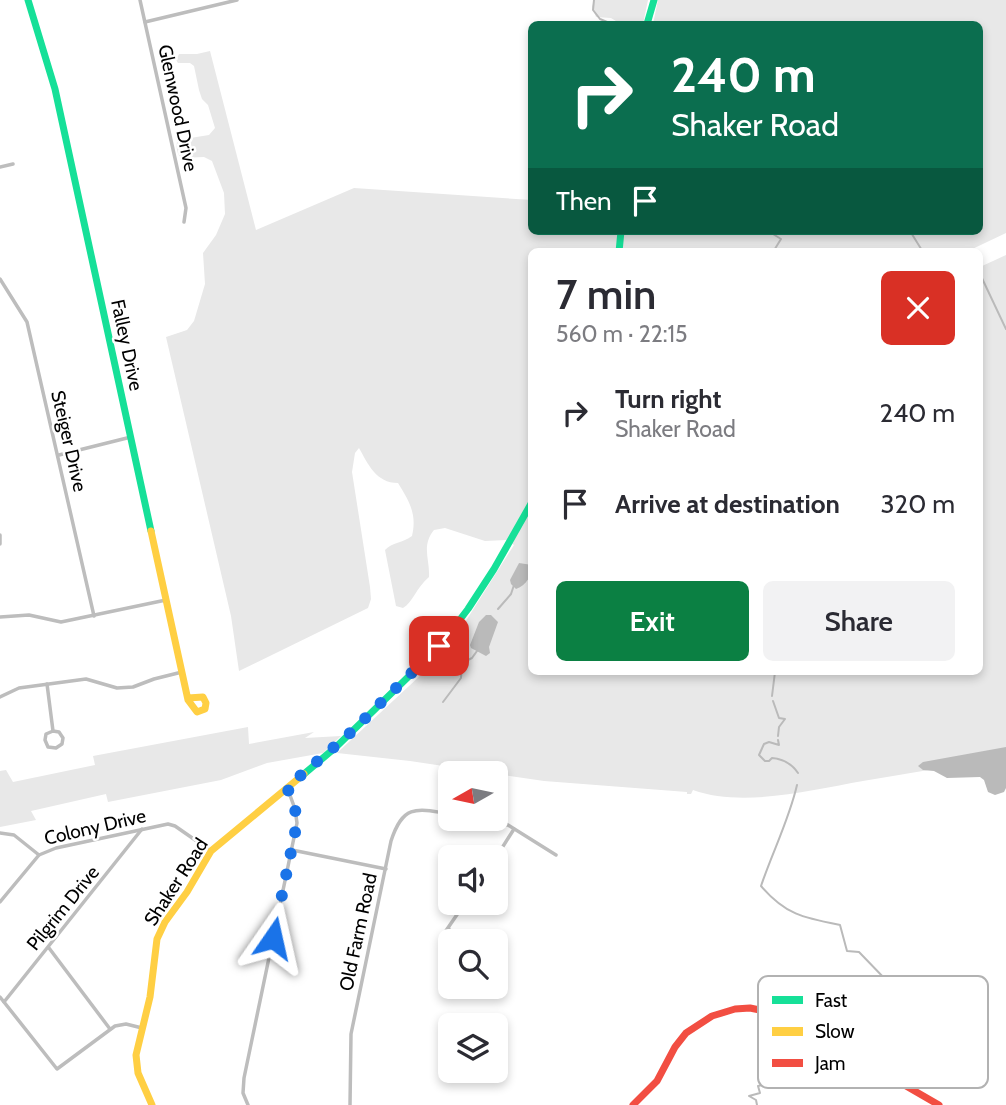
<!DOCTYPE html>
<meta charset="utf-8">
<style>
:root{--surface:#fff;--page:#f2f2f3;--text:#2b2b33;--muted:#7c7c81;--accent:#0b8043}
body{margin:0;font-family:Cabin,sans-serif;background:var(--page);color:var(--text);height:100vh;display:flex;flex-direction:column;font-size:26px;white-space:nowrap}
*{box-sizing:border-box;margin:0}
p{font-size:23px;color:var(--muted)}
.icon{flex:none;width:38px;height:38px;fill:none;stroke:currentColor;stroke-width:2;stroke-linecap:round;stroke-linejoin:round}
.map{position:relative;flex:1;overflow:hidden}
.sheet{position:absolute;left:528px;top:248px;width:455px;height:427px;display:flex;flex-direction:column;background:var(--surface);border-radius:10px;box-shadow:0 4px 10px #0003}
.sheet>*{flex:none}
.guide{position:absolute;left:528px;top:21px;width:455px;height:214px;border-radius:10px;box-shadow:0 4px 10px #0003;background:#0b6e4f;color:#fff;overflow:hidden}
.needle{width:46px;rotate:261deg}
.buttons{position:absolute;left:438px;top:761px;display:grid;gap:14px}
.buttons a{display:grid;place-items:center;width:70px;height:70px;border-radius:10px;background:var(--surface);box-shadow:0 4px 10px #0003;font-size:35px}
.pin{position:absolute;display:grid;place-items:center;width:60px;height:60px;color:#fff;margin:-30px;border-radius:14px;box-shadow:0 4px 10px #0006}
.me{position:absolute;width:77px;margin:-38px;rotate:11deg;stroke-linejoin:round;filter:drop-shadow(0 0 5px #0008)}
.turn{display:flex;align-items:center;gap:24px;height:147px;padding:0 28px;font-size:32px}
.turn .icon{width:91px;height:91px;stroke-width:2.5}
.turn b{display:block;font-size:49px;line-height:60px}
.then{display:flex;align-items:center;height:66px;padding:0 28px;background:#0003;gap:14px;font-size:26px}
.round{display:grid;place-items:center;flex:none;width:74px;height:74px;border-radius:10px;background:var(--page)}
.overview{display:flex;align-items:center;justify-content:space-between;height:119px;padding:0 28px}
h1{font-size:42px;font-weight:600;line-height:52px}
.button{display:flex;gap:14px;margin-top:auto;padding:14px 28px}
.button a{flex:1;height:80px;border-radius:10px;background:var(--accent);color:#fff;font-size:28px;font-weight:600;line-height:80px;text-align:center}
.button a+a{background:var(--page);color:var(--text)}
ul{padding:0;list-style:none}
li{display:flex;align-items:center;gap:21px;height:91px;padding:0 28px}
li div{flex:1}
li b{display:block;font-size:26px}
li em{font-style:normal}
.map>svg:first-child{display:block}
</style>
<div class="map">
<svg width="1006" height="1105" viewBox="0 0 1006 1105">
<rect width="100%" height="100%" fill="#fff"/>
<g fill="#e8e8e8">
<polygon points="594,0 648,0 643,24 621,24 611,18 596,17 592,7"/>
<path d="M658,0H1006V233L966,252H532V672H980V267L1006,255V757C958,765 911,773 863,781C811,790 743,808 693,790L691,794H687V792L544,781L410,761L337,753L423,673L462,627L514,545L506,540L485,541L445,528L434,530C421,546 430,559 429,577C416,588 413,602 403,608L396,606L385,550C392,542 403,543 412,536C417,515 410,502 398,483C376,483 368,464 359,448L355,453L352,472L370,587L371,599L368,608L239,671L231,616L166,337L187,330L194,321L205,284L203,253L216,235L225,214L224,193L212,161L204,157L181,158C177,154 175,145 178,140L209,135L215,128L208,105L202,99L199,90L194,66L190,63H178L176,60L179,54H197L210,51L256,230L354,188L532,200V231H980V24H653Z"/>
<polygon points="248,727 249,744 314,732 305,738 341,736 323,753 267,763 221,780 108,802 106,794 31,811 36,820 0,827 0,771 6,770 13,782 95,765 93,756"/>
</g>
<g fill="#bababa">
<path d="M519,563L532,565C532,575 527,585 516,589L511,584L510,580Z"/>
<polygon points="486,615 491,615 498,622 489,647 490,653 486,656 471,648 470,645 479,622"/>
<polygon points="1006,747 1006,788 1004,792 995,795 988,792 984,780 980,777 947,778 934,771 923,770 918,766 923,762"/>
</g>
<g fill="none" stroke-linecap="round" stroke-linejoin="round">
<g stroke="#bababa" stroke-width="2">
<polyline points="594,0 593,10 600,19 612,24"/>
<polyline points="910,231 923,252"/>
<polyline points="773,252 781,239 773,234 774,231"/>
<polyline points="980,274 1006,329"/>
<polyline points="529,559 532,555"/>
<polyline points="498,609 511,594 514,585"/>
<polyline points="772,696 775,672"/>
<polyline points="773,701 779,718 785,719 779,727 778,736"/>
<polyline points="443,702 461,678 462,663 472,658 477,651"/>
<path d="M778,740L779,745L769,742L764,744L759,755L765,761H769L772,758C783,759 792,764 798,773"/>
<path d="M757,1105L756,1100L749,1096L760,1093L758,1086L766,1084L778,1072L804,1075L813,1065L827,1021C855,1021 887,1025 894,992L887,981L859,952L847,951L840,925C804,918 786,915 761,886C772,853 789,820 797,785"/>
</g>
<g stroke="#bdbdbd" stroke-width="3.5">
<polyline points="140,0 186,208 184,222"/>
<polyline points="145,22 237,0"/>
<polyline points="0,167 13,164"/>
<polyline points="0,279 27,322 94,616"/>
<polyline points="59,455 131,437"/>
<polyline points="0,535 0,544"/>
<polyline points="0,617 29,615 61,622 166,600"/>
<polyline points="47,684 53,731 46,734 45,740 48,747 56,748 62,744 63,738 59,732 53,731"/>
<polyline points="0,697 19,688 86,679 117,688 133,687 154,679 182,672"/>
<polyline points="479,819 508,825 556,855"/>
<polyline points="0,833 14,835 39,855"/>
<polyline points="292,850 386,869"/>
<polyline points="495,859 514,829"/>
<polyline points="0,902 39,855 56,848 168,824 175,826 211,851"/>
<polyline points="449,929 451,942"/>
<polyline points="450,944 448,947 443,944 443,935 465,903"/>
<polyline points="49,948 110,1029"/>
<polyline points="0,997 57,1069 115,1026 126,1024 142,1028"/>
<polyline points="4,1002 142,829"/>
<polyline points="248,1105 243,1093 244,1078 297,823 295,809 287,787"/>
<path d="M350,1105L351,1034L391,841C403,805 415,808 450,814"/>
</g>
<g stroke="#16e098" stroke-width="7">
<polyline points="28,0 55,89 151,531"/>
<polyline points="647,24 654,0"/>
<polyline points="619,252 621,231"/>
<polyline points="304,774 336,747 439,647 468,609 494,569 532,502"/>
</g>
<g stroke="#ffcf43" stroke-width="7">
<polyline points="151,531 188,700 197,712 205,709 206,703 203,697 188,698"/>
<polyline points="152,1105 138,1073 136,1055 150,997 157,939 165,922 187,892 211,851 304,774"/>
</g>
<polyline stroke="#f24e42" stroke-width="7" points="633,1105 657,1081 675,1047 686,1033 712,1016 735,1009 750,1008 769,1012 807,1038 842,1049 939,1105"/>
</g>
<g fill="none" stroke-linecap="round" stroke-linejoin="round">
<polyline stroke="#1a73e8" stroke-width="12" stroke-dasharray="0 21.6" points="273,938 297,823 295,809 287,787 347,736 439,646"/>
</g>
<g text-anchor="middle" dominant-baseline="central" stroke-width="5" stroke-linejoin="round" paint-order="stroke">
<g font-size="19" fill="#000" stroke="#fff">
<text transform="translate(178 108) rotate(78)">Glenwood Drive</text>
<text transform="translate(127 345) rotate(78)">Falley Drive</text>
<text transform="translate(69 441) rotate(77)">Steiger Drive</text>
<text transform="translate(95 827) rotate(-13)">Colony Drive</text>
<text transform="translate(176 882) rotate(-57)">Shaker Road</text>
<text transform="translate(63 908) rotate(-51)">Pilgrim Drive</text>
<text transform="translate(358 932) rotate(-78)">Old Farm Road</text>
</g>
</g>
<rect x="758" y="976" width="230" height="112" rx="10" fill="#fff" stroke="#b2b2b2" stroke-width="2"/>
<rect x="772" y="996" width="31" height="8" fill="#16e098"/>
<rect x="772" y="1027" width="31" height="9" fill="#ffcf43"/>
<rect x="772" y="1059" width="31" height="8" fill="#f24e42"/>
<g font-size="19" fill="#000">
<text x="815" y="1007">Fast</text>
<text x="815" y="1038">Slow</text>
<text x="815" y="1070">Jam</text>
</g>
</svg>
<div class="buttons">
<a><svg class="needle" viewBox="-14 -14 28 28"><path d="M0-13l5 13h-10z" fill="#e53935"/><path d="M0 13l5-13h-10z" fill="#7c7c81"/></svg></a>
<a><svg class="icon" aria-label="sound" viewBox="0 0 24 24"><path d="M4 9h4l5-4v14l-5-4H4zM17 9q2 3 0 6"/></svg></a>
<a><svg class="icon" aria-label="search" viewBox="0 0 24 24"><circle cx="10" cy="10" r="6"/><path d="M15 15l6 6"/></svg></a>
<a><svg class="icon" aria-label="layers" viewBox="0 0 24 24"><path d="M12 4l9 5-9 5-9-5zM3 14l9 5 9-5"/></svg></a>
</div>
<div class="pin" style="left:439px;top:646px;background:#d93025"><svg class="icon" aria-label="arrive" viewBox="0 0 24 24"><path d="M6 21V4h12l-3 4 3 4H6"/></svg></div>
<svg class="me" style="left:273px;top:938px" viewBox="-20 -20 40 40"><path d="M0-17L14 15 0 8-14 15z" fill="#1a73e8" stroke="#fff" stroke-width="4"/></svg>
<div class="guide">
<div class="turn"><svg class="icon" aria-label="right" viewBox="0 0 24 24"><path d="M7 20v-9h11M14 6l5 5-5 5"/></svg><div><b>240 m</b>Shaker Road</div></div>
<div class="then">Then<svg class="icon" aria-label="arrive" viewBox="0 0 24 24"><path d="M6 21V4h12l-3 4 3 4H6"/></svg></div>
</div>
<section class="sheet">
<div class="overview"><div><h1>7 min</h1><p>560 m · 22:15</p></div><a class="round" style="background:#d93025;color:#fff"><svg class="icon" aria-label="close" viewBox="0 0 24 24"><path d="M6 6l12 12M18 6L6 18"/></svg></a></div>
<ul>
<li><svg class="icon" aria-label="right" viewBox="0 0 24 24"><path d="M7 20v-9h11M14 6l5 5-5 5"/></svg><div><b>Turn right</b><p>Shaker Road</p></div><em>240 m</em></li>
<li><svg class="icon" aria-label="arrive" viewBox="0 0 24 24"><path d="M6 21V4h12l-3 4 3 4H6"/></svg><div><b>Arrive at destination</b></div><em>320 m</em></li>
</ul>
<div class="button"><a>Exit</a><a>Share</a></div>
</section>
</div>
